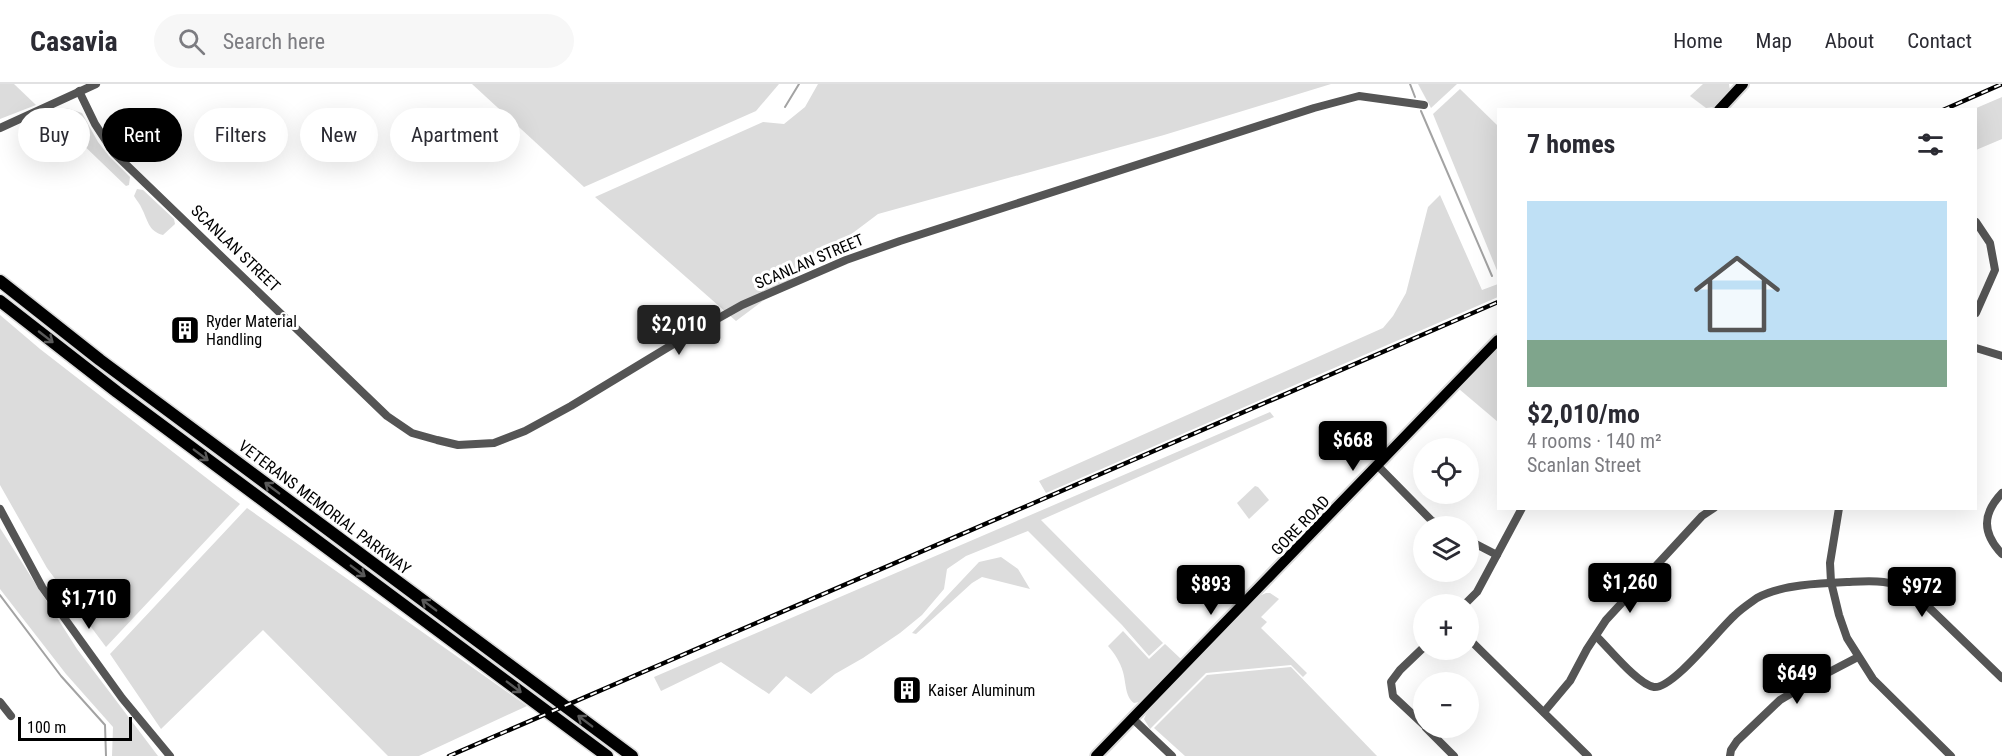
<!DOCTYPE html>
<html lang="en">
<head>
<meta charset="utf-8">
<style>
	:root { --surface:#fff; --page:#f7f7f7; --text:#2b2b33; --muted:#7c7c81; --line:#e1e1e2; --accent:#000 }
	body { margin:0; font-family:"Roboto Condensed",sans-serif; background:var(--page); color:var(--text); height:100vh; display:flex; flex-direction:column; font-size:22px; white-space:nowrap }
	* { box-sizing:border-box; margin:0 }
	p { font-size:20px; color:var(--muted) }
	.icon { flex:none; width:33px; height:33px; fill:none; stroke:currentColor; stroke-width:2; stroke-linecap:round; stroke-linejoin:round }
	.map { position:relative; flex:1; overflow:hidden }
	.side { position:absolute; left:1497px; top:24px; width:480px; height:402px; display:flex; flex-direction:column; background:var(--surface); border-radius:0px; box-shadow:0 6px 24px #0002 }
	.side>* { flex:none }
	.banner { position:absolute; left:18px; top:24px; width:570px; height:54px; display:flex; gap:12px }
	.fabs { position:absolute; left:1413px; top:354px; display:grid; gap:12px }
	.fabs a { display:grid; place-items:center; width:66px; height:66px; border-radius:50%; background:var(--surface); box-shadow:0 6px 24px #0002; font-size:30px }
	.scale { position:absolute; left:18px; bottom:15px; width:114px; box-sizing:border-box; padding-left:6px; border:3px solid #000; border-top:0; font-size:16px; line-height:21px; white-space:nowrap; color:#000; -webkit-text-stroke:4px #fff; paint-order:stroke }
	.price { position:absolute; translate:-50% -51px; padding:0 14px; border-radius:6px; background:var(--accent); color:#fff; font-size:20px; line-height:39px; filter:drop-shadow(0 2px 3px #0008) }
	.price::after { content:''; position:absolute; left:50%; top:36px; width:18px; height:14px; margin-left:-9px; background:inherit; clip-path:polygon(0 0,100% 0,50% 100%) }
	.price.active { background:#222; color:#fff }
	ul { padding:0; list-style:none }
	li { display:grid; align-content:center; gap:12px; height:318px; padding:0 30px }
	li span { display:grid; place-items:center; height:186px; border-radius:0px; color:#555 }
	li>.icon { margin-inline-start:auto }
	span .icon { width:108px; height:108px; fill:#fffc; stroke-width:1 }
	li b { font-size:26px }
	h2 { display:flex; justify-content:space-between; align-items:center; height:72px; padding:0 30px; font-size:26px }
	.pill { padding:0 21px; border-radius:27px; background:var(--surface); box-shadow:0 6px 24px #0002; font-size:21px; line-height:54px }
	.pill.active { background:var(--accent); color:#fff }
	header { display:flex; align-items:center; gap:36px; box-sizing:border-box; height:84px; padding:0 30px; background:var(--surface); border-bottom:2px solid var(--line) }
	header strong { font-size:28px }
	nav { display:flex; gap:33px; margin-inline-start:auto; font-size:21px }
	.search { width:420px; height:54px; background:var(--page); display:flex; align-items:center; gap:15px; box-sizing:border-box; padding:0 21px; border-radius:33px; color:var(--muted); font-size:22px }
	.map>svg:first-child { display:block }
	.green { fill:#dcdcdc }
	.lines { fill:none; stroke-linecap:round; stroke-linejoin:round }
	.stream { stroke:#a3a3a3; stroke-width:2 }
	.major-casing { stroke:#dbdbdb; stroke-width:14 }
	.highway-casing { stroke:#dbdbdb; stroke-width:15 }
	.minor { stroke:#555; stroke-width:8 }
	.major { stroke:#000; stroke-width:10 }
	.highway { stroke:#000; stroke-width:12 }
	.rail-casing { stroke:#000; stroke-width:4.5 }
	.rail { stroke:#fff; stroke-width:2; stroke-dasharray:7; stroke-linecap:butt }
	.oneway { stroke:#595959 }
	.labels { text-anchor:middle; stroke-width:6; stroke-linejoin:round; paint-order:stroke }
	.street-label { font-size:16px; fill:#000; stroke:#fff }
	.poi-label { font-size:16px; fill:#000; stroke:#fff; text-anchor:start }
</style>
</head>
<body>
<header>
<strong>Casavia</strong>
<div class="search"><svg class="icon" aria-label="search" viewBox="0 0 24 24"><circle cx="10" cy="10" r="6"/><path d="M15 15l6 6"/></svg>Search here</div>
<nav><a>Home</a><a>Map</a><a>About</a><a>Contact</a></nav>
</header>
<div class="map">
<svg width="2002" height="672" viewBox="0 0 2002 672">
	<rect width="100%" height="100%" fill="#fff"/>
	<g class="green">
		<path d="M0,0H14L36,21L0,35Z"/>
		<path d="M472,0H779L756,27L584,103Z"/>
		<path d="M818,0H1331L1164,51L878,130L736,237L595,113L763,38L784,40L805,23Z"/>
		<path d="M1418,0H1457L1431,24Z"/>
		<path d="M1703,0H1729L1730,7L1715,23L1706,24L1690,12Z"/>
		<path d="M1460,5L1498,42V189L1433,30Z"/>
		<path d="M2002,13V55L1976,66V26L1974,25Z"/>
		<path d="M67,24L82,29L98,58L109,72L130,93L129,101L126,102L73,51C61,46 53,51 42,56L33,53L30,47L33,35L58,26Z"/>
		<path d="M137,105L143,106L174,135L175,140L163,151C148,147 148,136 142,125C140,120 137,117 134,112Z"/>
		<path d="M1440,111L1482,206L1498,200V213L1046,409L1039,397L1383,244L1393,232L1406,209L1428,123Z"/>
		<path d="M0,231L40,265L240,420L106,563L47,484L0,401Z"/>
		<path d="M1498,263V338L1459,305Z"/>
		<path d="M1270,328L1274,333L1041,436L1163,559L1149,572L1122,541L1028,447L966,472L947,485L944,505L922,531L900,549L863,574L835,590L811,610L786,592L769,610L721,578L661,607L654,593Z"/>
		<path d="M1255,402L1258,403L1269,416L1249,435L1237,419Z"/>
		<path d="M247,424L527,622L419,672H388L263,546L161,645L110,570Z"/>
		<path d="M0,444L77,565L158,672H112L113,643L66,590L0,505Z"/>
		<path d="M1001,473L1018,485L1030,505L982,493L972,499L916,550L912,549L979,478Z"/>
		<path d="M1266,509H1270L1279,515L1261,533L1267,538L1261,544L1307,589L1303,593L1291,581L1206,589L1150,645L1144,635L1147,628L1259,512Z"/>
		<path d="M1123,547L1149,575L1165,560L1181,575L1139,618L1134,619C1125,613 1126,598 1123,588C1120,578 1115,570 1108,562Z"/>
		<path d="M1291,583L1377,672H1185L1154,644L1207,591Z"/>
	</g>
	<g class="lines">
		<g class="stream">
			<path d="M1410,0L1415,13"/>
			<path d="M785,23L799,0"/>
			<path d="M1421,27L1492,192"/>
			<path d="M0,511L61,592L105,641L106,672"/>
		</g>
		<g class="major-casing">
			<g id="major">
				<path d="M1719,26L1743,0"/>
				<path d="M1096,672L1498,256"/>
			</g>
		</g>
		<g class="highway-casing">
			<g id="highway">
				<path d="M0,197L100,276L632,672"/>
				<path d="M0,217L117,308L607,672"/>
			</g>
		</g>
		<g class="minor">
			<path d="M79,7L95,40L114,69L387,332L412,349L437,356L458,361L494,359L525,347L571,322L685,253L742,221L846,176L900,157L1314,24L1359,12L1424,21"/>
			<path d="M0,44L96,0"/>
			<path d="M1976,138L1990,159L1995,186L1976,229"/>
			<path d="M1976,264L2002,272"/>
			<path d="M1378,382L1432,437L1443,442"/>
			<path d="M2002,409C1982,430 1982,449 2002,470"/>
			<path d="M1839,424L1830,479L1831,498L1839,531L1847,554L1873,595L1951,672"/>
			<path d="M0,425L42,503L122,614L170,672"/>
			<path d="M1468,456L1497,471"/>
			<path d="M1465,520L1477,508L1522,424"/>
			<path d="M1596,552C1608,563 1638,601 1654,603C1673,605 1719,545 1735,531C1741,525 1750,519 1757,514C1779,501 1821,499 1847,498C1872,497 1891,495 1913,508L2002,594"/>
			<path d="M1468,554L1588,672"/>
			<path d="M1424,563L1400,586L1391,598L1393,612L1424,641"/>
			<path d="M0,618L11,632"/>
			<path d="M1544,628L1570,597L1587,565L1606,536L1702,432L1714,424"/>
			<path d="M1132,634L1172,672"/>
			<path d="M1426,644L1454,672"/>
			<path d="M1730,672L1731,666L1737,657L1780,616L1812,597L1858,573"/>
		</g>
		<use href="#major" class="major"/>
		<use href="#highway" class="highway"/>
		<g class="rail-casing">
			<g id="rail">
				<path d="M1943,26L2002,0"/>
				<path d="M449,672L1498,218"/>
			</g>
		</g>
		<use href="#rail" class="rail"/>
	</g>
	<defs><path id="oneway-shaft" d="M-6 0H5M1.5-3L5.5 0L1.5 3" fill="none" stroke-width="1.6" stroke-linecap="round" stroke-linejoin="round" transform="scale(1.5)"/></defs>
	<g class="oneway">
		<use href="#oneway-shaft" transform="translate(46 253) rotate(38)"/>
		<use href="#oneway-shaft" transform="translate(201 371) rotate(37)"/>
		<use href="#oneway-shaft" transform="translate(272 404) rotate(-143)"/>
		<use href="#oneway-shaft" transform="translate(358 487) rotate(37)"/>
		<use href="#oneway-shaft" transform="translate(429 521) rotate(-143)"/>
		<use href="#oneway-shaft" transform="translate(514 603) rotate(37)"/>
		<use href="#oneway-shaft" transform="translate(585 637) rotate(-143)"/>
	</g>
	<defs>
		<g id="building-square" transform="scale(1.5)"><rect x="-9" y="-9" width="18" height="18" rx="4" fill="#000" stroke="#fff"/><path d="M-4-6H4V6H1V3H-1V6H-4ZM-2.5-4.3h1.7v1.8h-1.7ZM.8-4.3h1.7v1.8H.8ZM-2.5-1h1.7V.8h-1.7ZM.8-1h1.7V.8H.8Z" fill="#fff"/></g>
	</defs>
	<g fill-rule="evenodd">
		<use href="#building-square" x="185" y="246"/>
		<use href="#building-square" x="907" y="606"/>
	</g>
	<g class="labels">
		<g class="street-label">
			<text transform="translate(236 164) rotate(44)" y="6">SCANLAN STREET</text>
			<text transform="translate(809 177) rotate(-23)" y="6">SCANLAN STREET</text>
			<text transform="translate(325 423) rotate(37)" y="6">VETERANS MEMORIAL PARKWAY</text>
			<text transform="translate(1300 441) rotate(-46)" y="6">GORE ROAD</text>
		</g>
		<g class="poi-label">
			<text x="206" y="243">Ryder Material<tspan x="206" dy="18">Handling</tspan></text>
			<text x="928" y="612">Kaiser Aluminum</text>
		</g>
	</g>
</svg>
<div class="fabs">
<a><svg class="icon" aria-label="locate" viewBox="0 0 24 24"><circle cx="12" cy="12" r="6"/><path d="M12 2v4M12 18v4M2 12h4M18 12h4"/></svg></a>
<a><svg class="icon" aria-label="layers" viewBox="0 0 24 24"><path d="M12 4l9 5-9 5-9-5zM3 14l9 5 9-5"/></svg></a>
<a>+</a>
<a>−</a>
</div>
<div class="scale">100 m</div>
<b class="price active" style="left:679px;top:272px">$2,010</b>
<b class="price" style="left:1353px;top:388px">$668</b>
<b class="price" style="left:1630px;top:530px">$1,260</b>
<b class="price" style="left:1211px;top:532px">$893</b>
<b class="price" style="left:1922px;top:534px">$972</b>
<b class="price" style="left:89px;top:546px">$1,710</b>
<b class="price" style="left:1797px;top:621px">$649</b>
<div class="banner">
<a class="pill">Buy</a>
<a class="pill active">Rent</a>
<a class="pill">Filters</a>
<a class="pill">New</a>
<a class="pill">Apartment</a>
</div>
<section class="side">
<h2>7 homes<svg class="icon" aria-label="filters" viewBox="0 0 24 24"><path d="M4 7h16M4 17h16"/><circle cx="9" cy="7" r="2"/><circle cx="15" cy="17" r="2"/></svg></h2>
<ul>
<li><span style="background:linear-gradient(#bfe0f5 75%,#7fa58c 0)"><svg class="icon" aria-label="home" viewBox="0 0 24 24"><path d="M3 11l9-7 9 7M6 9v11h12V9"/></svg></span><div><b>$2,010/mo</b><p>4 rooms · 140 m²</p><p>Scanlan Street</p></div></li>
</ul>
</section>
</div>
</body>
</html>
